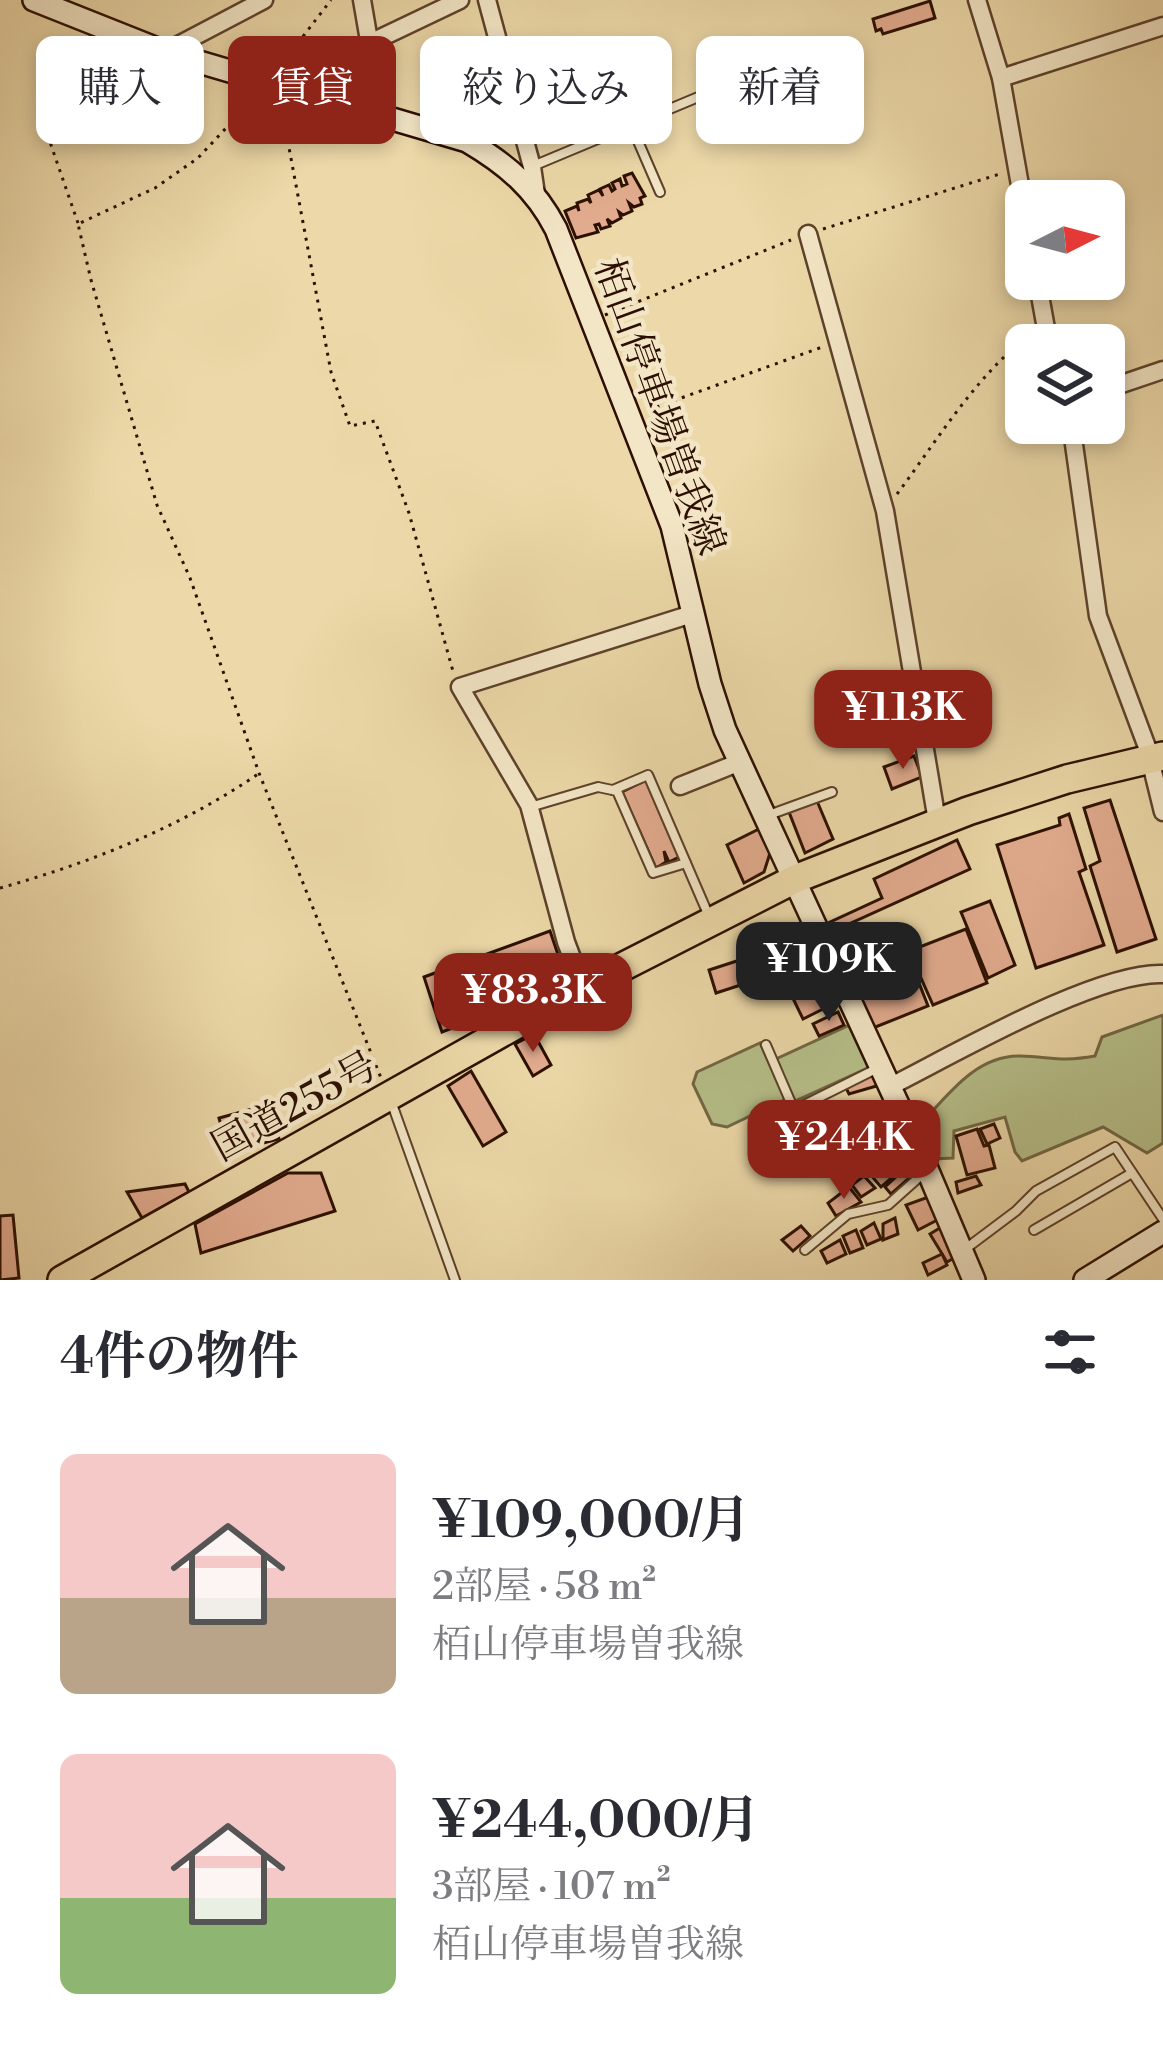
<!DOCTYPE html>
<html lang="ja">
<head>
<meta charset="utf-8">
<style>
	:root { --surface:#fff; --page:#f2f2f3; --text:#2b2b33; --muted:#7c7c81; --accent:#8f2418 }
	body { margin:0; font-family:"Libre Bodoni","Noto Serif JP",serif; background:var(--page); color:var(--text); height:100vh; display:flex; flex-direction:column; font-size:45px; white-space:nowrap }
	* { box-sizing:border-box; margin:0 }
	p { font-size:39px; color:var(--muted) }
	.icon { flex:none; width:66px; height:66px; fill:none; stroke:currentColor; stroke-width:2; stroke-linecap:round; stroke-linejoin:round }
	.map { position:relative; height:1280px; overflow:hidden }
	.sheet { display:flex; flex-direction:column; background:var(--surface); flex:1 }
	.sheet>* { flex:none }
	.top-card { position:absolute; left:36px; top:36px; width:1092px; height:108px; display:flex; gap:24px }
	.needle { width:78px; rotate:84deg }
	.buttons { position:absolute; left:1005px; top:180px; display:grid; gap:24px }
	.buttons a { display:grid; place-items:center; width:120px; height:120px; border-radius:18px; background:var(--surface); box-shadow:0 6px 18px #0003; font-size:60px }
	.price { position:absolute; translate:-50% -102px; padding:0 27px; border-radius:24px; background:var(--accent); color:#fff; font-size:39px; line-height:78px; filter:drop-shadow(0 3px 6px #0008) }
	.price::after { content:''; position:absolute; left:50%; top:72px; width:36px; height:27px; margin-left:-18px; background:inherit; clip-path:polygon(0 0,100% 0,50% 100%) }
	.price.on { background:#222; color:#fff }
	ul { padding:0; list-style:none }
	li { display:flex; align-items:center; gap:36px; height:300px; padding:0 60px }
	li span { display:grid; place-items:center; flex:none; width:336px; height:240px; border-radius:18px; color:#555 }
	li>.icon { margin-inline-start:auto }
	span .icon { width:144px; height:144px; fill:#fffc; stroke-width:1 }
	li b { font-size:51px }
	h2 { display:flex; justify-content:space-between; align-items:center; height:144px; padding:0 60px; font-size:51px }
	.pill { padding:0 42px; border-radius:18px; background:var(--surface); box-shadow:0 6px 18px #0003; font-size:42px; line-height:108px }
	.pill.on { background:var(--accent); color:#fff }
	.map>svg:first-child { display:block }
	.green { fill:#b6bf89; stroke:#716744; stroke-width:3 }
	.building { fill:#e3ac90; stroke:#2c0f00; stroke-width:3 }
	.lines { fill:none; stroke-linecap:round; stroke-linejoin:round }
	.service-casing { stroke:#5c412a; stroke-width:12 }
	.minor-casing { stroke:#5c412a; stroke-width:21 }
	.secondary-casing { stroke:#2c0f00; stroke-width:26 }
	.trunk-casing { stroke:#2c0f00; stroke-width:32 }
	.path { stroke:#2c0f00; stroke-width:3; stroke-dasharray:3 6; stroke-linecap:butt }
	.service { stroke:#f3e6c6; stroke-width:8 }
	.minor { stroke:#f3e6c6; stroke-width:16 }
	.secondary { stroke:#f3e6c6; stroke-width:21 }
	.trunk { stroke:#ecd8a8; stroke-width:27 }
	.labels { text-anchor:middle; stroke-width:9; stroke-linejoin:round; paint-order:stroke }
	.street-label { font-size:39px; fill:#2c0f00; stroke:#f3e6c6 }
</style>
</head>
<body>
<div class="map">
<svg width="1163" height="1280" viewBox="0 0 1163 1280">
	<rect width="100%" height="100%" fill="#ecd8a8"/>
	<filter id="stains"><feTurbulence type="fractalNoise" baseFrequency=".00167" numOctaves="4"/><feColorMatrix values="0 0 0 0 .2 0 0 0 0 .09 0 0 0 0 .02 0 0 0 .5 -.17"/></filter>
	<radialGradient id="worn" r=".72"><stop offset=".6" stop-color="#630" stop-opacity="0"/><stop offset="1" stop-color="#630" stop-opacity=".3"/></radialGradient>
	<g class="green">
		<path d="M1163,1015V1143L1147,1153L1103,1127L1022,1161L1015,1152L1005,1117L954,1131L953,1158L931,1159L916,1129C945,1099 974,1055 1020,1056C1052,1057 1061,1062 1095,1056L1102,1037Z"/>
		<path d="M852,1024L872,1066L795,1101L776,1059Z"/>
		<path d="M760,1043L786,1099L727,1127L712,1124L693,1084L697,1072Z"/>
	</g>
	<g class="building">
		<path d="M930,1L935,18L883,34L881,29L876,31L873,19Z"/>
		<path d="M632,173L645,196L640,198L642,204L634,207L629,203L632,211L623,215L619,212L621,218L612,223L607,219L610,226L601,229L599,224L595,225L598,232L576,238L565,211L577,206L579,211L577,203L588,199L591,203L588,195L599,190L603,196L600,189L609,185L612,191L615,189L612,183L620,179L622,186L627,184L624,176Z"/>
		<path d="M914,756L922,777L892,789L884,767Z"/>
		<path d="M646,780L679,857L669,862L664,851L666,862L656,868L622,792Z"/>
		<path d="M1110,800L1156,939L1117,952L1090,866L1100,861L1084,808Z"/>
		<path d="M817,801L833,839L805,853L789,812Z"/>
		<path d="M1069,814L1086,869L1079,872L1104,945L1036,968L997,845L1060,825L1059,818Z"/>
		<path d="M759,829L770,853L764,872L744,883L727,845Z"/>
		<path d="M957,840L970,869L831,932L826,924L882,898L874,879Z"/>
		<path d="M990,901L1015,965L988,978L961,912Z"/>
		<path d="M966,929L987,983L933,1005L909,951Z"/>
		<path d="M550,931L568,984L442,1032L424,977Z"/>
		<path d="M906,950L928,1006L873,1028L851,973Z"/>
		<path d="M743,959L750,982L716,993L709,970Z"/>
		<path d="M812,965L829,1006L803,1019L787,986L796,972Z"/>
		<path d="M838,1012L844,1025L819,1036L813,1024Z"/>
		<path d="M534,1034L551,1065L533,1076L515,1044Z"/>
		<path d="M471,1071L506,1132L483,1146L448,1086Z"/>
		<path d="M875,1074L880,1085L849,1094L846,1088Z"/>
		<path d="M270,1104L279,1139L228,1152L219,1118Z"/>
		<path d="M994,1124L1000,1138L987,1144L980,1129Z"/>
		<path d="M977,1129L984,1146L989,1145L995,1168L967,1175L956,1136Z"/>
		<path d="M897,1149L909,1163L881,1187L869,1173Z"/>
		<path d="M908,1166L915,1173L891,1194L885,1187Z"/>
		<path d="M288,1173H321L335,1211L201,1253L195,1224Z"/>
		<path d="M864,1176L875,1188L861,1197L852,1185Z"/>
		<path d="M976,1176L981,1185L958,1193L956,1182Z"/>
		<path d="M185,1184L189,1192L142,1218L127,1192Z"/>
		<path d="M849,1187L861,1202L836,1216L828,1203Z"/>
		<path d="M934,1195L943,1217L918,1230L906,1205Z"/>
		<path d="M13,1215L19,1278L0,1280V1216Z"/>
		<path d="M895,1218L898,1234L883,1240V1224Z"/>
		<path d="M874,1223L881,1239L867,1245L861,1231Z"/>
		<path d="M948,1223L961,1254L947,1262L930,1234Z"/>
		<path d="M801,1226L810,1236L793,1251L782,1240Z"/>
		<path d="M856,1230L863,1248L850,1253L843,1236Z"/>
		<path d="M840,1240L846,1254L827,1263L821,1251Z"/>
		<path d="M942,1254L947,1265L928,1275L923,1263Z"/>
	</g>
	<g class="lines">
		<g class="service-casing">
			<g id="service">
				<path d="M631,125L660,192"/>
				<path d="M533,166L751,75"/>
				<path d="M613,790L648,775L708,914"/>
				<path d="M530,807L598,787L617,791L653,873L686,863"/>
				<path d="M766,816L832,792"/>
				<path d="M766,1045L794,1110L878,1068"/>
				<path d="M392,1104L455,1280"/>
				<path d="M1034,1230L1132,1173"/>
				<path d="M805,1250L848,1214L888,1205L926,1171"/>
				<path d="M964,1250L1016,1211L1036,1191L1115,1147L1163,1219"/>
			</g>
		</g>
		<g class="minor-casing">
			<g id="minor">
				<path d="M362,0L382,116"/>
				<path d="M487,0L532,167L536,194"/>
				<path d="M977,0L1001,78L1026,219"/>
				<path d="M372,42L460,0"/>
				<path d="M165,52L264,0"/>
				<path d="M1001,78L1163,26"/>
				<path d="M808,234L885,511L937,821"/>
				<path d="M1037,279L1049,345"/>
				<path d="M1104,390L1163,370"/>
				<path d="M1071,423L1098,616L1147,747L1163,812"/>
				<path d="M680,786L740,762"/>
				<path d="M583,987L566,942L529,805L460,687L695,613"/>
				<path d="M889,1087C953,1055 1097,971 1163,974"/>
			</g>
		</g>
		<g class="secondary-casing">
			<g id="secondary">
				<path d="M34,0L165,52L467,141C506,164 535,188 556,229L672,526L710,684L725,730L919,1150L974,1280"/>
				<path d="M1085,1280L1163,1232"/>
			</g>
		</g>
		<g class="trunk-casing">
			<path id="trunk" d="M62,1280L583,987L795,879L968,811L1067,779L1163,756"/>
		</g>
		<g class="path">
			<path d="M281,65L331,0"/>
			<path d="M256,96L198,158L155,188L78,224L91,280L157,505L190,578L259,773L381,1078"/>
			<path d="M281,105L331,372L350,426L375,421L409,513L454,675"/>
			<path d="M78,223L51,145L48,133L52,126L108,93L166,70"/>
			<path d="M823,229L1003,173"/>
			<path d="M605,315L791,240"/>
			<path d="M648,410L825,346"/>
			<path d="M897,494C939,438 976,375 1033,332"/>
			<path d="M0,888C90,863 181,827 258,774"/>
		</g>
		<use href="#service" class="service"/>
		<use href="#minor" class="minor"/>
		<use href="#secondary" class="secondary"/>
		<use href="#trunk" class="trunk"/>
	</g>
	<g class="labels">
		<g class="street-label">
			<text transform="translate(661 406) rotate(70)" y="14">栢山停車場曽我線</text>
			<text transform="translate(294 1105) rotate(-29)" y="14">国道255号</text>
		</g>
	</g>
	<rect width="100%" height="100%" filter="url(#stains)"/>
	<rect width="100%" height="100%" fill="url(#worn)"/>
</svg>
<div class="buttons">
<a><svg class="needle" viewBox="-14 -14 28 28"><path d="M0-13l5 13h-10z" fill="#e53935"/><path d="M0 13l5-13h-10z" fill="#7c7c81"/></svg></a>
<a><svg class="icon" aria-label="layers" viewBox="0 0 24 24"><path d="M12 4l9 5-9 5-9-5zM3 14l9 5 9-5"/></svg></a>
</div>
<b class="price" style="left:903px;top:772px">¥113K</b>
<b class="price on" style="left:829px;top:1024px">¥109K</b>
<b class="price" style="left:533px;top:1055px">¥83.3K</b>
<b class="price" style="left:844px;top:1202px">¥244K</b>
<div class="top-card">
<a class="pill">購入</a>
<a class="pill on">賃貸</a>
<a class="pill">絞り込み</a>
<a class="pill">新着</a>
</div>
</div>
<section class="sheet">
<h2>4件の物件<svg class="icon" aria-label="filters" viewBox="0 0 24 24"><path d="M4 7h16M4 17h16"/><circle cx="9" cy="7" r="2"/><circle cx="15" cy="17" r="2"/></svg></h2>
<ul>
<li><span style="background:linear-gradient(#f6c9c9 60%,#b9a48a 0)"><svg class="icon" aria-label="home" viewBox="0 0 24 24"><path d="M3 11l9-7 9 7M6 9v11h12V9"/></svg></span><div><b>¥109,000/月</b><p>2部屋 · 58 m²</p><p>栢山停車場曽我線</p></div></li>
<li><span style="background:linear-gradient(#f6c9c9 60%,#8fb573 0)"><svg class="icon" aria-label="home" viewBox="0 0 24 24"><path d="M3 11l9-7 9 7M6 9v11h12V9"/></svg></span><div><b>¥244,000/月</b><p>3部屋 · 107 m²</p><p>栢山停車場曽我線</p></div></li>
</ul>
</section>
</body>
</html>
